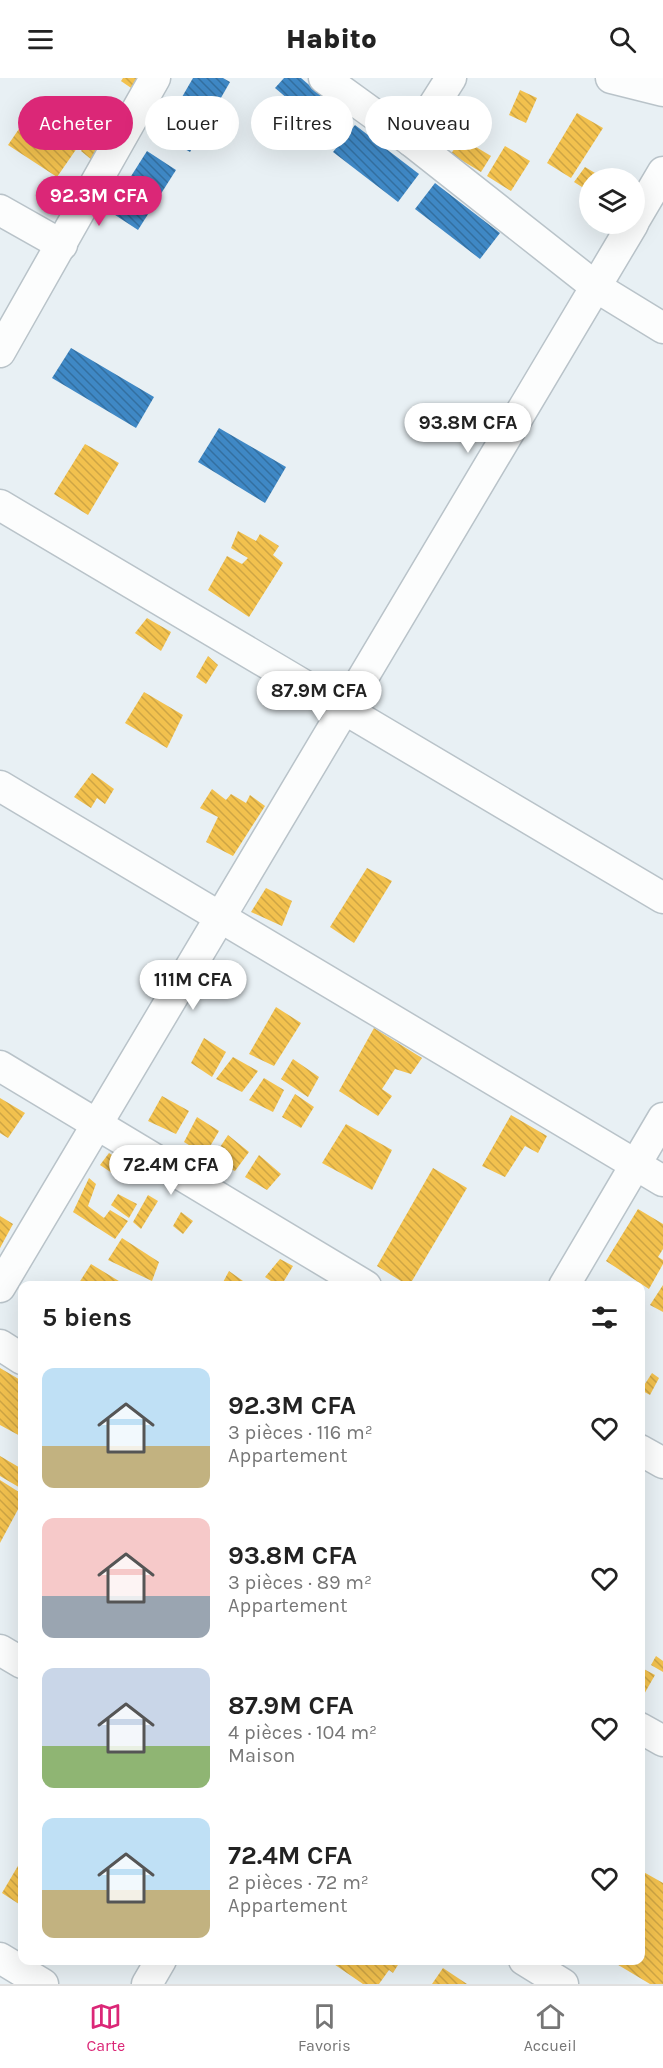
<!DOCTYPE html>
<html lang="fr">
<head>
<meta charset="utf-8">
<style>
	:root { --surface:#fff; --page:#f2f2f2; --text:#222; --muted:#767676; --line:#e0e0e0; --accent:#db2777 }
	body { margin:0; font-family:Karla,sans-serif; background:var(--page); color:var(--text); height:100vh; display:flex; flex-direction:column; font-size:22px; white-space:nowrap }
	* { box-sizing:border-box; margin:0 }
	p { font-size:20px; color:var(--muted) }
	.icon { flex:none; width:33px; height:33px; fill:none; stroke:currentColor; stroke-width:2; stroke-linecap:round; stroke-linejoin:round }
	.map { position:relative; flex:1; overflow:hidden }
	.panel { position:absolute; left:18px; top:1203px; width:627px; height:684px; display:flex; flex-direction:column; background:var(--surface); border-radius:12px; box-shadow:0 6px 24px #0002 }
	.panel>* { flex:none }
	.guide { position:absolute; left:18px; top:18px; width:627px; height:54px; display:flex; gap:12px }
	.tools { position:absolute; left:579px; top:90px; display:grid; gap:12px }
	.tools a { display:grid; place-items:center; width:66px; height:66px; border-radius:50%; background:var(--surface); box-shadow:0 6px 24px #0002; font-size:30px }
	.price { position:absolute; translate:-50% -51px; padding:0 14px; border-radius:21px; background:#fff; color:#222; font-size:20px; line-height:39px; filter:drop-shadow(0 2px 3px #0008) }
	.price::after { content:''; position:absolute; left:50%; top:36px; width:18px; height:14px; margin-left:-9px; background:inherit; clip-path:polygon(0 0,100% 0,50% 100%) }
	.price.on { background:var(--accent); color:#fff }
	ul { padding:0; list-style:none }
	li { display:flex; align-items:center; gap:18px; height:150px; padding:0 24px }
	li span { display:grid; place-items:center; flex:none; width:168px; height:120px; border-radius:12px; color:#555 }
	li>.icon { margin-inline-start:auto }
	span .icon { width:72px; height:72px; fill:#fffc; stroke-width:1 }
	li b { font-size:26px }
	h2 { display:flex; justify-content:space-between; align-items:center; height:72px; padding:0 24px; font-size:26px }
	.pill { padding:0 21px; border-radius:27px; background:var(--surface); box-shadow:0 6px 24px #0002; font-size:21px; line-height:54px }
	.pill.on { background:var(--accent); color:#fff }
	header { display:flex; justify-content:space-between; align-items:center; height:78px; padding:0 24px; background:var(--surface); font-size:27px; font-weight:800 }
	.dock { display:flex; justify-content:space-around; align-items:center; height:84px; border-top:2px solid var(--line); background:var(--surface); font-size:16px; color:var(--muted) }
	.dock a { display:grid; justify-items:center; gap:3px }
	.dock .on { color:var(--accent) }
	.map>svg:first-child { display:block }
	.homes { fill:url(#homes-back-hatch) }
	.schools { fill:url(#schools-back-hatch) }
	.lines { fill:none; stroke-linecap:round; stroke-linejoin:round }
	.street-casing { stroke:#b9c3c9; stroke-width:33 }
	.street { stroke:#fcfdfd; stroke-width:30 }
</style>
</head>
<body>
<header><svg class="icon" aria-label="menu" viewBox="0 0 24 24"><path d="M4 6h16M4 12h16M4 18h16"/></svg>Habito<svg class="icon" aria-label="search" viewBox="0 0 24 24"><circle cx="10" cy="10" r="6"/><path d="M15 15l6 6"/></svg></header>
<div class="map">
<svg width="663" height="1906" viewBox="0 0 663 1906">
	<defs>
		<pattern id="homes-back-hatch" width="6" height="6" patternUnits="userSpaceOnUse" patternTransform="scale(1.5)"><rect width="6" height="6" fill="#f2c14e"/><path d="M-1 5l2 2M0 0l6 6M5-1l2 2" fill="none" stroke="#cea544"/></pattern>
		<pattern id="schools-back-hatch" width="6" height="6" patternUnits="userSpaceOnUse" patternTransform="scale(1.5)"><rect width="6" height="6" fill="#3f88c5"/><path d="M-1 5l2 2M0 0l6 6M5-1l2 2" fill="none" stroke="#336fa0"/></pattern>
	</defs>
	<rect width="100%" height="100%" fill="#e8f0f4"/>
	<g class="homes">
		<path d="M123,0H141L134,12L121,3Z"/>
		<path d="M520,12L537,20L526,45L509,37Z"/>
		<path d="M577,35L603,50L571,100L547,85Z"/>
		<path d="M27,39L44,51L52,39L84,60L57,99L8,67Z"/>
		<path d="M461,60L491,78L481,94L451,76Z"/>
		<path d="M90,61L101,70L92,82L81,73Z"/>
		<path d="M505,68L530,83L511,113L487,98Z"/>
		<path d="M585,89L600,98L598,100H590V114L574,104Z"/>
		<path d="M85,366L119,385L88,437L54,416Z"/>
		<path d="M238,453L256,463L260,456L279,468L273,477L283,485L249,539L208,512L227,478L242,486L248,480L231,470Z"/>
		<path d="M147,540L171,554L161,573L135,555Z"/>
		<path d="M208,578L218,587L206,606L196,599Z"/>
		<path d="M144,614L183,637L167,670L125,645Z"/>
		<path d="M92,695L114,711L105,726L97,720L91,730L74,719Z"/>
		<path d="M212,711L226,722L231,716L246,725L250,717L265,728L233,778L206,764L218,739L200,730Z"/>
		<path d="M367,790L392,803L354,865L330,849Z"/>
		<path d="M266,810L292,823L282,848L251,834Z"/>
		<path d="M276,929L301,945L274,988L249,976Z"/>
		<path d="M374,950L422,980L411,996L395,991L382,1011L392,1018L378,1038L339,1013Z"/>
		<path d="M204,960L226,974L212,999L191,985Z"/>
		<path d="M233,979L258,993L242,1014L216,1001Z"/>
		<path d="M293,981L319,999L308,1019L281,1001Z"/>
		<path d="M264,1000L284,1012L273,1034L249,1022Z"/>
		<path d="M295,1016L314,1029L301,1050L282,1039Z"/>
		<path d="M162,1018L189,1033L176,1056L148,1043Z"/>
		<path d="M0,1020L25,1035L8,1060L0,1055Z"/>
		<path d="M511,1037L547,1058L538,1075L525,1068L505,1099L482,1088Z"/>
		<path d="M197,1039L219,1053L205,1077L184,1064Z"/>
		<path d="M346,1046L392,1072L372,1112L322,1085Z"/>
		<path d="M228,1057L249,1074L235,1093L211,1083Z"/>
		<path d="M109,1075L128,1088L121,1101L100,1087Z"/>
		<path d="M259,1077L281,1096L267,1112L245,1099Z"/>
		<path d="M433,1090L467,1110L409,1208L377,1188Z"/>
		<path d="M89,1100L96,1106L88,1128L104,1140L110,1132L128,1143L115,1161L73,1134Z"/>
		<path d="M118,1116L137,1126L129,1140L111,1127Z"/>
		<path d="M148,1117L158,1123L141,1151L133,1144Z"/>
		<path d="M638,1131L663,1146V1171L658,1179L663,1182V1186L649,1211L606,1183Z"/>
		<path d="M181,1134L193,1143L183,1156L173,1148Z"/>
		<path d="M0,1138L13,1146L0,1170Z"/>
		<path d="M122,1160L159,1184L152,1203L108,1182Z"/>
		<path d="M280,1181L293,1188L281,1208H267L271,1203L265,1199Z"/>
		<path d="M91,1186L127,1208H77Z"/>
		<path d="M229,1193L250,1208H221Z"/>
		<path d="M663,1207V1234L650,1227Z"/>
		<path d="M0,1290L22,1303V1359L0,1347Z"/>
		<path d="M652,1295L659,1300L650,1317L641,1312Z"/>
		<path d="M0,1378L22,1391V1411L0,1398Z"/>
		<path d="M0,1402L22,1416V1424L0,1465Z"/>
		<path d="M656,1578L663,1583V1594L651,1587Z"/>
		<path d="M640,1589L655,1597L643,1618L640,1617Z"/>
		<path d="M22,1781V1828L2,1815Z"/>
		<path d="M640,1792L663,1805V1906H650L610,1882H640Z"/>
		<path d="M328,1882H401L393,1895L389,1892L379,1906H363Z"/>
		<path d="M443,1890L467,1906H432Z"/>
	</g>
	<g class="schools">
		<path d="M193,0H223L230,4L190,74L160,57Z"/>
		<path d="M284,0H301L344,37L328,55L275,10Z"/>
		<path d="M355,47L419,96L398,124L333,74Z"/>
		<path d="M147,73L176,92L138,152L109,133Z"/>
		<path d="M435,105L500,155L480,181L415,131Z"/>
		<path d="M71,270L154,319L136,350L52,300Z"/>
		<path d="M219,350L286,389L265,425L198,384Z"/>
	</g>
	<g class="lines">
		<g class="street-casing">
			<g id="street">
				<path d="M324,0L411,63L596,209L663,250"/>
				<path d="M611,0L663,13"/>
				<path d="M411,63L451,0"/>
				<path d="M0,132L62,167"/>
				<path d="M634,143L663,94"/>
				<path d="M0,274L155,0"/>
				<path d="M0,427L663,820"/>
				<path d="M0,708L663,1103"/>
				<path d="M0,988L366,1208"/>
				<path d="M564,1208L663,1040"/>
				<path d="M0,1209L633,146"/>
				<path d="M0,1267L22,1281"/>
				<path d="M640,1372L663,1385"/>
				<path d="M0,1572L22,1585"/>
				<path d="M640,1650L663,1663"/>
				<path d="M0,1880L43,1906"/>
				<path d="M524,1882L563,1906"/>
				<path d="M147,1906L161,1882"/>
			</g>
		</g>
		<use href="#street" class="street"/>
	</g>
</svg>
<div class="tools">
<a><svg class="icon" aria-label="layers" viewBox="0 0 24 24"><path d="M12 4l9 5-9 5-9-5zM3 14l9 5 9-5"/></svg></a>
</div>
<b class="price on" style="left:99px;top:149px">92.3M CFA</b>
<b class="price" style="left:468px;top:376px">93.8M CFA</b>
<b class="price" style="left:319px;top:644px">87.9M CFA</b>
<b class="price" style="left:193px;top:933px">111M CFA</b>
<b class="price" style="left:171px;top:1118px">72.4M CFA</b>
<div class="guide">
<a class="pill on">Acheter</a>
<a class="pill">Louer</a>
<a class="pill">Filtres</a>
<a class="pill">Nouveau</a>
</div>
<section class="panel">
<h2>5 biens<svg class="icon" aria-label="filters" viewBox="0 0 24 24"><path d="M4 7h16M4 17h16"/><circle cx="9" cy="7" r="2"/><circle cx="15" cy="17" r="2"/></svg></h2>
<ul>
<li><span style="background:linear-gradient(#bfe0f5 65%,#c2b280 0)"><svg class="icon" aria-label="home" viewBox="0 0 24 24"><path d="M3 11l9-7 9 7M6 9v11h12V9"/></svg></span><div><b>92.3M CFA</b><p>3 pièces · 116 m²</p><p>Appartement</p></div><svg class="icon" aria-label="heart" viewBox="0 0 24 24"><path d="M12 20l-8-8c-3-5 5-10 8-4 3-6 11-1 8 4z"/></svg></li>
<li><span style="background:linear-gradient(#f6c9c9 65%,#9aa5b1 0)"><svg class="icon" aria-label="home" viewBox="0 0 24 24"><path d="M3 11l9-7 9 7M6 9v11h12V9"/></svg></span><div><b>93.8M CFA</b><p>3 pièces · 89 m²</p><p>Appartement</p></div><svg class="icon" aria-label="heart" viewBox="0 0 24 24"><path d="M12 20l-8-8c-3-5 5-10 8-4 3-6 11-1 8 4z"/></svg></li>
<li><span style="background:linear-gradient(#c9d6e8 65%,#8fb573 0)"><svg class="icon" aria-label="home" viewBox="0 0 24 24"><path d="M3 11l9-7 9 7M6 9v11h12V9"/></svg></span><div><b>87.9M CFA</b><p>4 pièces · 104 m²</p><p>Maison</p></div><svg class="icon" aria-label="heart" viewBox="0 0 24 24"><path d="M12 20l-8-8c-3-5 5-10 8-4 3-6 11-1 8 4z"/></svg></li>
<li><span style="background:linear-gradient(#bfe0f5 60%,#c2b280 0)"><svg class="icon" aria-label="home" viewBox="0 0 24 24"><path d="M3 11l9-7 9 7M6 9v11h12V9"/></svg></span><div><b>72.4M CFA</b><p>2 pièces · 72 m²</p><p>Appartement</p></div><svg class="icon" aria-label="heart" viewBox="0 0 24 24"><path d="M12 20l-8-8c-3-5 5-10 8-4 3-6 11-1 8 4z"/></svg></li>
</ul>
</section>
</div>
<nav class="dock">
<a class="on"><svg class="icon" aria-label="map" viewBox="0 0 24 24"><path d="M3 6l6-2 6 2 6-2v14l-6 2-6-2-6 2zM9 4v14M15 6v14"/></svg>Carte</a>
<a><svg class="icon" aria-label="saved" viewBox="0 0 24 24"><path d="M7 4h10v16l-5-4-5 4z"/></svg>Favoris</a>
<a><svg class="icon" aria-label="home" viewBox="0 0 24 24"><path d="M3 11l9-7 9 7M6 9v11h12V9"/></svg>Accueil</a>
</nav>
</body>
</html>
